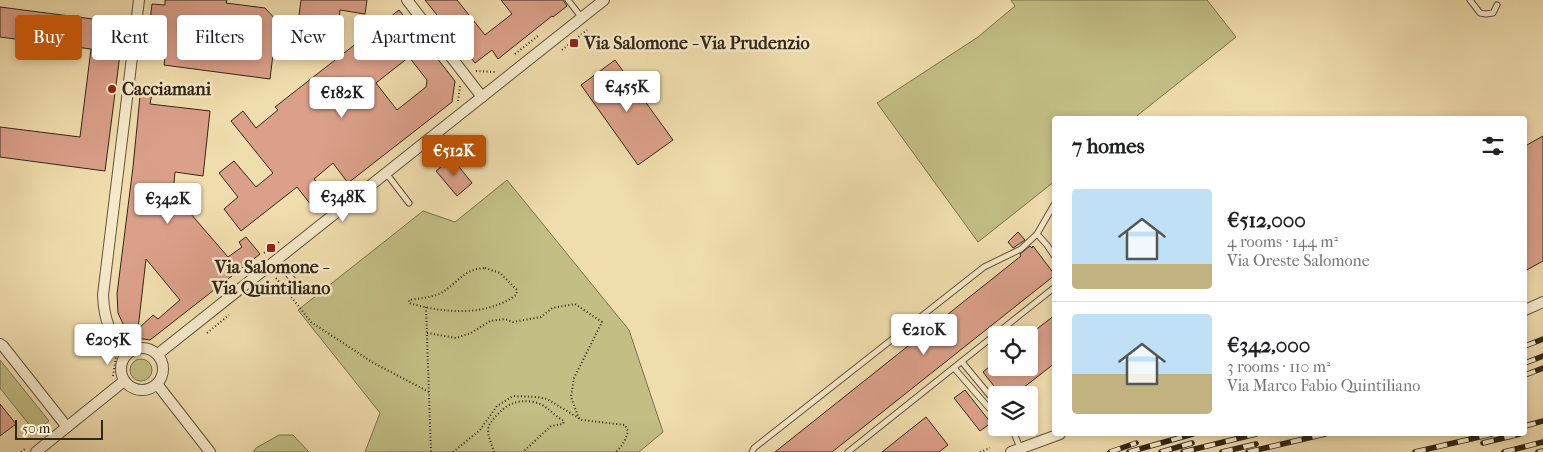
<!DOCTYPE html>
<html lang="en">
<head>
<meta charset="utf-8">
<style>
	:root { --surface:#fff; --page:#f6f6f6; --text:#202124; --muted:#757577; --line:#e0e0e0; --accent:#b45309 }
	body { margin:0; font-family:"IM FELL French Canon",serif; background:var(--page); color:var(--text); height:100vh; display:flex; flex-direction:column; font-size:19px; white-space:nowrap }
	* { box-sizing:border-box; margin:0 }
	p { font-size:16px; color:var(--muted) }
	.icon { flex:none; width:28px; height:28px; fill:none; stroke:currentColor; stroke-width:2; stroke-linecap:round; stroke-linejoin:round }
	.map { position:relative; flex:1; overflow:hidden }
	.panel { position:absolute; left:1052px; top:116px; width:475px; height:320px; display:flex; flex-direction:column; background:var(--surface); border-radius:5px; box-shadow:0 2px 8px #0003 }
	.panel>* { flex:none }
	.top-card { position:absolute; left:15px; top:15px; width:475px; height:45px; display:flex; gap:10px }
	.tools { position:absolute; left:988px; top:326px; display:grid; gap:10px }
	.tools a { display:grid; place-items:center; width:50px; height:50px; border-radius:5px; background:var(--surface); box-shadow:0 2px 8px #0003; font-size:25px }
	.scale { position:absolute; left:15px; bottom:12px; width:88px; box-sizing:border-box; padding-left:5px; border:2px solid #332717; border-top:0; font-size:14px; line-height:18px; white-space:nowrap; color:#332717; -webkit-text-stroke:4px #f5e9ca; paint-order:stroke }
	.price { position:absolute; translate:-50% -42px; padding:0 11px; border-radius:5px; background:#fff; color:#222; font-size:16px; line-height:32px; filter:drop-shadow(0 1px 2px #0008) }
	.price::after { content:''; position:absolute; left:50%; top:30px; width:15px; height:11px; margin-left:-8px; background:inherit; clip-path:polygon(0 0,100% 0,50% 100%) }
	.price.on { background:var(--accent); color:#fff }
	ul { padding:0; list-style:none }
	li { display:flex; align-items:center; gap:15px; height:125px; padding:0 20px }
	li+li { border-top:1px solid var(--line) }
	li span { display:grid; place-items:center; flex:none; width:140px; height:100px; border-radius:5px; color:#555 }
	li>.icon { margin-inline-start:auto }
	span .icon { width:60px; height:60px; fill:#fffc; stroke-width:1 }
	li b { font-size:21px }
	h2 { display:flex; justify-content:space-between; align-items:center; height:60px; padding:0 20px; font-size:21px }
	.chip { padding:0 18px; border-radius:5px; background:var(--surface); box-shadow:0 2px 8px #0003; font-size:18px; line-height:45px }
	.chip.on { background:var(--accent); color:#fff }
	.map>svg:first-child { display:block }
	.green { fill:#c2be84; stroke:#7a724e }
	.building { fill:#dba08a; stroke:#332717; fill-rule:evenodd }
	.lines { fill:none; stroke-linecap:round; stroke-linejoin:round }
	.service-casing { stroke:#62543c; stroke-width:7 }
	.minor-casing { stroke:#62543c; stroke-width:12 }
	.path { stroke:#332717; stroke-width:2; stroke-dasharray:1 2.5; stroke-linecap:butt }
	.service { stroke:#f5e9ca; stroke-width:5 }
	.minor { stroke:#f5e9ca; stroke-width:10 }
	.rail-casing { stroke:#332717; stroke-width:5.5 }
	.rail { stroke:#f5e9ca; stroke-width:4; stroke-dasharray:11; stroke-linecap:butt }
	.poi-dot { fill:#8f2418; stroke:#f5e9ca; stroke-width:2 }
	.labels { text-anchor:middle; stroke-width:5; stroke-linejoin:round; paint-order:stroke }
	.poi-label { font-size:18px; font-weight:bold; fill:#332717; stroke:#f5e9ca; text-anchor:start }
</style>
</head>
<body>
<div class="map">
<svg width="1543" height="452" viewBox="0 0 1543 452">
	<rect width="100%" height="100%" fill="#f0ddad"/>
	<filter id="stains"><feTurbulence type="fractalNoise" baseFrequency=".004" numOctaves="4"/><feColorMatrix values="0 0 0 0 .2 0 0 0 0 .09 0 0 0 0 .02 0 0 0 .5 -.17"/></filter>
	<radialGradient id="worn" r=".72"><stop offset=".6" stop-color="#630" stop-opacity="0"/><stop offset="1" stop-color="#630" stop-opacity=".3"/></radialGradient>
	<g class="green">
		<path d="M1011,0H1207L1236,37L1133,119H1055V181L978,242L877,103L978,37L1015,6Z"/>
		<path d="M507,180L629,330L663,432L639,452H365L380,413L298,310L423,211L455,222Z"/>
		<circle cx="141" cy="370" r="11"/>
		<path d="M0,360L49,421L35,432L0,388Z"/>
		<path d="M279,435H293L309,452H253L256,448Z"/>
	</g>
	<g class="building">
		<path d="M165,0H227L226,3L265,8L277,21L270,79L164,65L165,57L146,55L152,4L165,5Z"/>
		<path d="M301,0H367L365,14L340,10L337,37L297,31Z"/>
		<path d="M425,0H457L485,35L512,14L501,0H563L567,6L553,17L552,16L498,59L492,50L475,63Z"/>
		<path d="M0,7L124,23L105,171L0,157V127L80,137L91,49L0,37Z"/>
		<path d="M399,10L455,81L452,102L348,183L333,163L314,179L330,198L315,210L297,187L241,231L224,209L238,197L219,173L234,161L256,187L273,173L231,121L243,111L256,128L278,110L275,107ZM409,57L427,80L426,87L397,110L376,83Z"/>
		<path d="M615,60L673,140L638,165L581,85Z"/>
		<path d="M141,86L153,88L150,104L210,111L203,176L175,172L172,204L190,213L228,257L242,247L239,242L246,237L260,254L150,340L129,337L118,313L117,294L133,167ZM146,259L180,300L158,319L153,315L138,329Z"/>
		<path d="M1543,136V261L1525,271V146Z"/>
		<path d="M452,158L472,183L457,196L436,171Z"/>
		<path d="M1018,232L1025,240L1013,248L1008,242Z"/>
		<path d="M1030,246L1032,248L1033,246L1055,275L832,452H775L1021,256L1020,254Z"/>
		<path d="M1055,315V363L1014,395H1001L983,372L996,361V368H1029V335Z"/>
		<path d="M965,390L991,423L980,431L954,398Z"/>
		<path d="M0,404L16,424L0,436Z"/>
		<path d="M926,417L948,445L939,452H882Z"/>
	</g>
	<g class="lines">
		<g class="service-casing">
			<g id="service">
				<path d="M568,0L582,18"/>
				<path d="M1470,0L1480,13L1486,14L1493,13L1497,5"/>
				<path d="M386,173L409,203"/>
				<path d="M1037,234L1047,245L1055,257"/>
				<path d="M277,260L301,290"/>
				<path d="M962,362L996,403"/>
				<path d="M954,368L996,416"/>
				<path d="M1012,428L1020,448"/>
				<path d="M752,452L754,448L984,267L1021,249L1037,234L1055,203"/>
				<path d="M848,452L1055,287"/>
			</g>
		</g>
		<g class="minor-casing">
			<g id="minor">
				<path d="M407,0L482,97"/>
				<path d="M1525,310L1543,302"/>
				<path d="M0,344L3,346L67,427"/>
				<circle cx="142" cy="369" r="21"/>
				<path d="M127,353C110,334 104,321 103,295L139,0"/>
				<path d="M158,354L604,0"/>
				<path d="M157,384L210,452"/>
				<path d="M36,452L124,381"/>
				<path d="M1011,452L1060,434"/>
			</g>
		</g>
		<g class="path">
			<path d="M562,50L587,30"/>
			<path d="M515,54L539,35"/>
			<path d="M476,71L496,72"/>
			<path d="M458,101L460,86"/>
			<path d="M264,253L279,242"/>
			<path d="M485,268L500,273L517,290L516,295C486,317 443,313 409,303V300C420,298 431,298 441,293C458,283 463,269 485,268Z"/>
			<path d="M276,278L311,322L372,362L429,392"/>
			<path d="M426,307L431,452"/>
			<path d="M207,333L229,315"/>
			<path d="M427,333L456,338L471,333L490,321L505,319L513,322L541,317L552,308L575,304L602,322L574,378L571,397L579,419"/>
			<path d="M134,345L151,347"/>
			<path d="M113,376L116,356"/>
			<path d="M21,452L25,449"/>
			<path d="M453,452L480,430L497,406L513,396L537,397L547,399L582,420L625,425L628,431C626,440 622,446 616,452"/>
			<path d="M494,452C492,444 486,434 489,426C490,422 494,419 496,416C507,404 517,399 534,402C546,404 554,416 564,421L563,424L551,426L523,452"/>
			<path d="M980,452L990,448"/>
		</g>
		<use href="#service" class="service"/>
		<use href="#minor" class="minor"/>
		<g class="rail-casing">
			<g id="rail">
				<path d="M1525,346L1543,339"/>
				<path d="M1525,363L1543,356"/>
				<path d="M1525,375L1543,368"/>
				<path d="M1525,426L1543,421"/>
				<path d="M1483,443L1520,434"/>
				<path d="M1110,452L1136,443"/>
				<path d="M1129,452L1193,434"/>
				<path d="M1161,452L1192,443"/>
				<path d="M1183,452L1256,434"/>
				<path d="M1222,452L1256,444"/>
				<path d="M1248,452L1325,434"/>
				<path d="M1415,452L1492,434"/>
				<path d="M1504,452L1543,442"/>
				<path d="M1538,452L1543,451"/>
			</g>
		</g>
		<use href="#rail" class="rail"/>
	</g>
	<g class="poi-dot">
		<rect x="569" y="38" width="10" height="10" rx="2.5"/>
		<circle cx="112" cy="89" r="5"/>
		<rect x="266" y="243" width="10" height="10" rx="2.5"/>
	</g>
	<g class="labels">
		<g class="poi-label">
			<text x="584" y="49">Via Salomone - Via Prudenzio</text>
			<text x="122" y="95">Cacciamani</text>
			<text x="271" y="273" text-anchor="middle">Via Salomone -<tspan x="271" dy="21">Via Quintiliano</tspan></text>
		</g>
	</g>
	<rect width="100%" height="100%" filter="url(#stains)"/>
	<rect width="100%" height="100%" fill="url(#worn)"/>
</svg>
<div class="tools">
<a><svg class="icon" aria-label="locate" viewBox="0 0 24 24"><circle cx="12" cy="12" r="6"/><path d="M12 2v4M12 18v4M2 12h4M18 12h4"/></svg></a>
<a><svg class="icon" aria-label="layers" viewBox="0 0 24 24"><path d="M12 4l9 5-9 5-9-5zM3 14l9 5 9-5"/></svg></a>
</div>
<div class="scale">50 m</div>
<b class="price" style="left:627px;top:113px">€455K</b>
<b class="price" style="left:342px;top:119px">€182K</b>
<b class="price on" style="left:454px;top:177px">€512K</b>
<b class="price" style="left:343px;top:223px">€348K</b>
<b class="price" style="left:168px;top:225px">€342K</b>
<b class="price" style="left:924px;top:356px">€210K</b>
<b class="price" style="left:108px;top:366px">€205K</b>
<div class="top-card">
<a class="chip on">Buy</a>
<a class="chip">Rent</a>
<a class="chip">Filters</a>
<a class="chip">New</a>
<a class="chip">Apartment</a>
</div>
<section class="panel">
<h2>7 homes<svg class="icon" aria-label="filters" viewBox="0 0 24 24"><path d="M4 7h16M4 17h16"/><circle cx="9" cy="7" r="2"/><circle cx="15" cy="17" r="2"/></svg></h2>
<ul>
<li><span style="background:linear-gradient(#bfe0f5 75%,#c2b280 0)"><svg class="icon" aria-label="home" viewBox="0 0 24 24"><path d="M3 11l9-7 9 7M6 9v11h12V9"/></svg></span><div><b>€512,000</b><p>4 rooms · 144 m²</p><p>Via Oreste Salomone</p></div></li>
<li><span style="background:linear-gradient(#bfe0f5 60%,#c2b280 0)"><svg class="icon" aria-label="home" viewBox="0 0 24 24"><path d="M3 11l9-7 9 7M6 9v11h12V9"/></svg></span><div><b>€342,000</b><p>3 rooms · 110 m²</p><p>Via Marco Fabio Quintiliano</p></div></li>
</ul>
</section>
</div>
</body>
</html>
